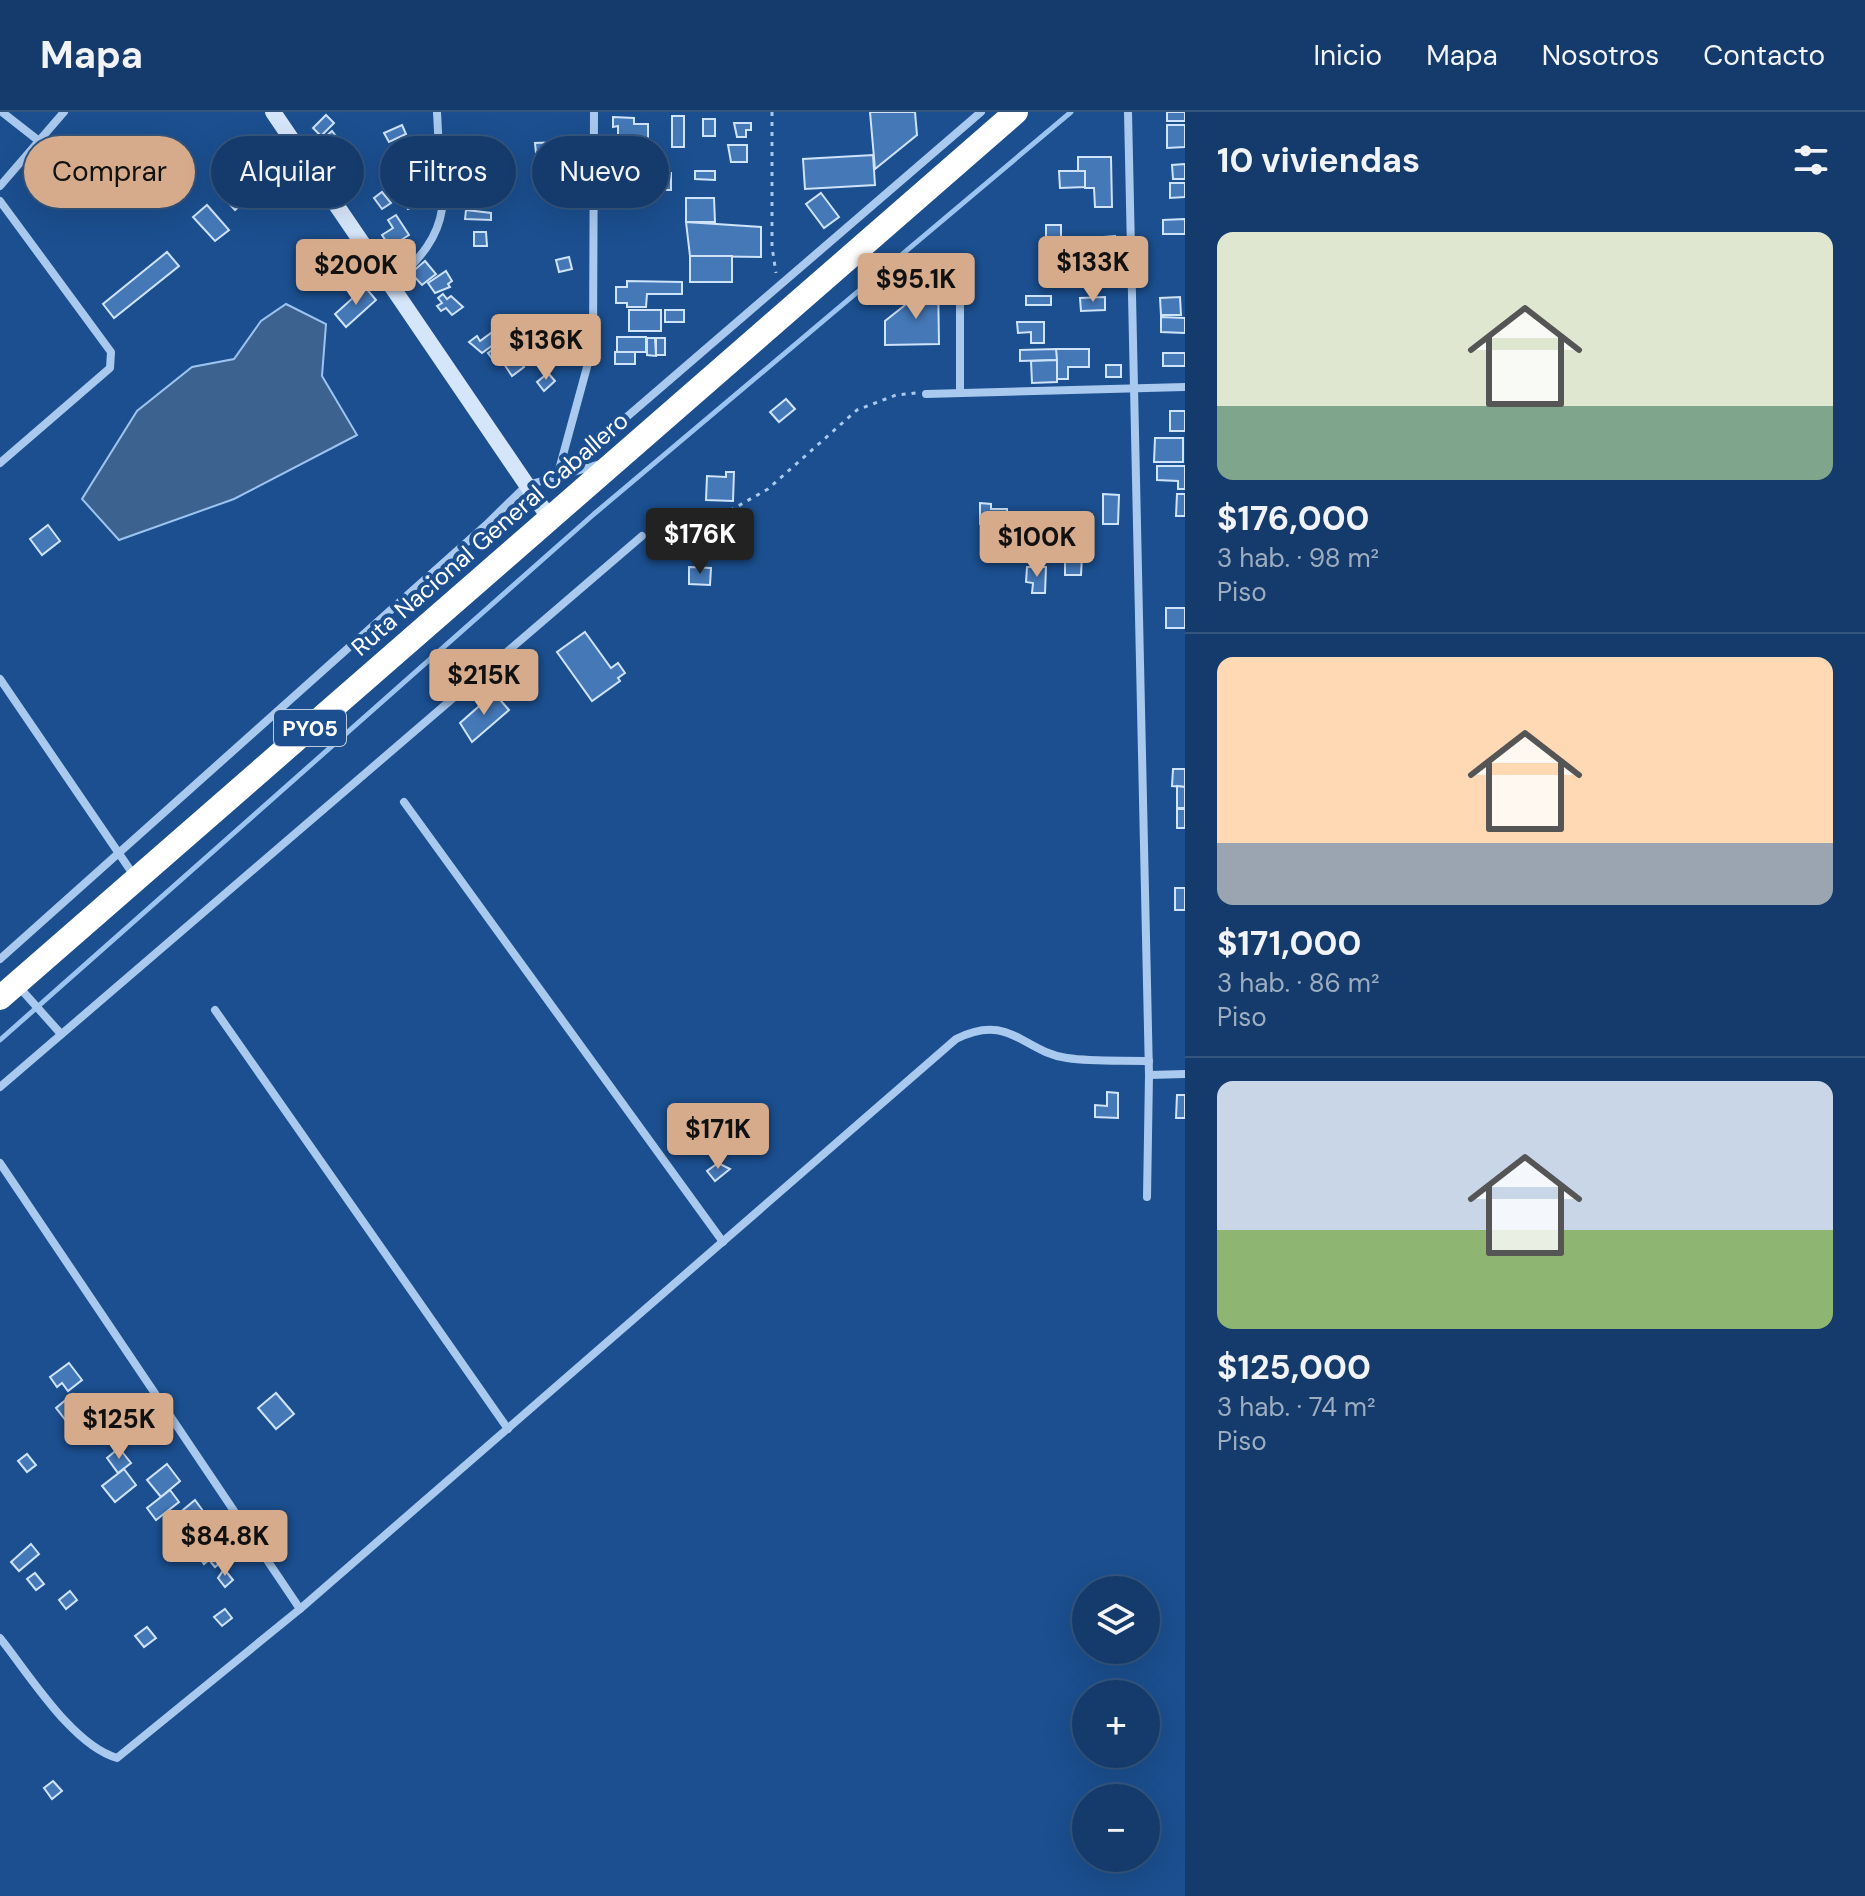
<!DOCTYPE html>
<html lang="es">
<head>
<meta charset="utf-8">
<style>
	:root { --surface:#143b6b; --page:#1d4271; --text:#f1f3f6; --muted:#9dadc1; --line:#33557e; --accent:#d6ab8b }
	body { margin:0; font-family:"DM Sans",sans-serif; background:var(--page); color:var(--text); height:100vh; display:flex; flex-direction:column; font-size:30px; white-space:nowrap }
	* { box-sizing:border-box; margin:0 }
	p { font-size:26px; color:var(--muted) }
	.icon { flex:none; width:44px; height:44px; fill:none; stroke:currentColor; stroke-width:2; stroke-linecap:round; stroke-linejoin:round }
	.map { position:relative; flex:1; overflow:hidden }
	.side { display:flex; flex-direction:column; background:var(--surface); width:680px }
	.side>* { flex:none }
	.guide { position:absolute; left:24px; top:24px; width:760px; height:72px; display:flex; gap:16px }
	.controls { position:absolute; left:1072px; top:1464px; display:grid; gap:16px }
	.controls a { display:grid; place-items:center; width:88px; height:88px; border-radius:50%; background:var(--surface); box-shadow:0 8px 32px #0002,0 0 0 2px var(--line); font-size:40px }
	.price { position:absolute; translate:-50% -68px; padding:0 18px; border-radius:8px; background:var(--accent); color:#111; font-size:26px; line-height:52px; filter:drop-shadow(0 2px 4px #0008) }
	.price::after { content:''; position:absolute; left:50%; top:48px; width:24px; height:18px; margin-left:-12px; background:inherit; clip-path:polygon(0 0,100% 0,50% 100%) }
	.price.on { background:#222; color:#fff }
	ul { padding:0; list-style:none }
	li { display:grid; align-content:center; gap:16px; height:424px; padding:0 32px }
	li+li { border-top:2px solid var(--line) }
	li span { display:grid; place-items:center; height:248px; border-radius:16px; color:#555 }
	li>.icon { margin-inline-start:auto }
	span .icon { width:144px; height:144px; fill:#fffc; stroke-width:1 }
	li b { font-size:34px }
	h2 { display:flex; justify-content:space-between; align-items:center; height:96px; padding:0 32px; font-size:34px }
	.pill { padding:0 28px; border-radius:36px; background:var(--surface); box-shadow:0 8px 32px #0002,0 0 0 2px var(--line); font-size:28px; line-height:72px }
	.pill.on { background:var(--accent); color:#111 }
	header { display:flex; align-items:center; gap:48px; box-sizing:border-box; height:112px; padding:0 40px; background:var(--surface); border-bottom:2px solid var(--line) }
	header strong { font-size:38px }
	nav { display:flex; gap:44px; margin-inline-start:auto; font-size:28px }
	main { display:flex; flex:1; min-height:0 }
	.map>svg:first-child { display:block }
	.water { fill:#3c6290; stroke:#9cc4f0; stroke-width:2 }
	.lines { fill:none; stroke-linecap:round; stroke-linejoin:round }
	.stream { stroke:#9cc4f0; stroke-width:5 }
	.building { fill:#4478b7; stroke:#cfe3fa; stroke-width:2 }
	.path { stroke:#a9c9ee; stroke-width:3; stroke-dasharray:4 6; stroke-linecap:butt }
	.street { stroke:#a9c9ee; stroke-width:8 }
	.secondary { stroke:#d6e6fa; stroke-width:16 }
	.highway { stroke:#fff; stroke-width:24 }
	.labels { text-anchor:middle; stroke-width:8; stroke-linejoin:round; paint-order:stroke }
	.shield { fill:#1b4f8f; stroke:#bbcadd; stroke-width:2 }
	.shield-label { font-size:22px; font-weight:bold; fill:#fff }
	.street-label { font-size:24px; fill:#fff; stroke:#1b4f8f }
</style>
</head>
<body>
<header>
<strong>Mapa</strong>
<nav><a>Inicio</a><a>Mapa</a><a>Nosotros</a><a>Contacto</a></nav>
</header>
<main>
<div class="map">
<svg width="1185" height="1784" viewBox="0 0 1185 1784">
	<rect width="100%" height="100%" fill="#1b4f8f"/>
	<path class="water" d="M286,192L326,212L322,264L357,323L234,387L119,428L82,387L137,299L192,255L234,247L261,209Z"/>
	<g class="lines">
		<path class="stream" d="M0,928L594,402L1071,0"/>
	</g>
	<g class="building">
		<path d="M870,0H915L917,23L875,57Z"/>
		<rect x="1167" y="0" width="18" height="9"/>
		<path d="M326,3L334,11L321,24L313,16Z"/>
		<rect x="672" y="4" width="12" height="31"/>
		<path d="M613,5L634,6V12H648V33L618,34V14L613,15Z"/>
		<rect x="703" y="7" width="12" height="17"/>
		<path d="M734,11H751V18H746V25H737Z"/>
		<path d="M402,13L406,22L389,30L384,21Z"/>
		<path d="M1167,13H1185V35L1167,36Z"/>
		<path d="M332,19L339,28L325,39L318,31Z"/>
		<path d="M558,30L559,40L536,41L535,31Z"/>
		<path d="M487,32L488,47H474L473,33Z"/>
		<path d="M728,33H747V50H731Z"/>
		<path d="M354,43L363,54L356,60L346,50Z"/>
		<path d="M873,43L875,73L805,77L803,47Z"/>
		<path d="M1078,45H1111L1112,95H1095L1094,76H1085V59H1078Z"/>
		<path d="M1185,52V67H1173L1172,53Z"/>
		<path d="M246,57L261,75L235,98L219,80Z"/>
		<path d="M606,59L671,61V78H641V92L605,91Z"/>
		<path d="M695,59H715V68L695,67Z"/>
		<path d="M1059,59H1085V75L1060,76Z"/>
		<path d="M1170,71H1185V85L1170,86Z"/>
		<path d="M414,76L422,91L408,97L401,82Z"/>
		<path d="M469,77L481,78V94L469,96Z"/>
		<path d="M382,80L391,91L382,97L374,86Z"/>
		<path d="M821,81L839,105L824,116L806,92Z"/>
		<path d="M686,86H714L715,110H686Z"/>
		<path d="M207,93L229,118L215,129L193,105Z"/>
		<path d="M466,98L491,101V108L465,107Z"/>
		<path d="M396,103L409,123L390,135L382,123L393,116L388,108Z"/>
		<path d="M1185,107V122H1163V108Z"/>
		<path d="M686,110L761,115V145L690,144Z"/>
		<rect x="1046" y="113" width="15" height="15"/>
		<path d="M474,120H486L487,134H474Z"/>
		<path d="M1115,124V137H1104V125Z"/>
		<path d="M1101,129V152L1071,153L1070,130Z"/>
		<path d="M167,140L179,154L114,206L103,192Z"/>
		<rect x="690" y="144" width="42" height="26"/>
		<path d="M569,145L572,157L559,160L556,148Z"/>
		<path d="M425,149L436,162L422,173L411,161Z"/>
		<rect x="1105" y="151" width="9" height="20"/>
		<path d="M446,159L452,169L448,172L450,175L435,181L428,171Z"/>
		<path d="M938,167L939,232L885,233V209Z"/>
		<path d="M627,169L682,170V182H647L646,195H627V191H616V175H627Z"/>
		<path d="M365,175L376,188L346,215L335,202Z"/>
		<path d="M443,182L447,187L451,184L463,195L452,203L446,196L441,199L437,194L442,191L438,186Z"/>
		<rect x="1026" y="184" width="25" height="9"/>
		<path d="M1105,185V198L1081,199L1080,186Z"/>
		<path d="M1180,185L1181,203H1161L1160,186Z"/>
		<rect x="629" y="198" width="32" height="21"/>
		<rect x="665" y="198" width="19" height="12"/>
		<path d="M1161,205L1185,206V221L1161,220Z"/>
		<path d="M1017,210H1044V231H1031V220L1018,221Z"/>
		<path d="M491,221L497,230L482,241L469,230L477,224L480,229Z"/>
		<rect x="617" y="225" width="29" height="15"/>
		<path d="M647,226H655L656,244L647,243Z"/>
		<rect x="656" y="226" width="9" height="17"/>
		<path d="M499,233L507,243L496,252L488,241Z"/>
		<path d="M1056,237H1089V255H1068V267H1057Z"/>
		<path d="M1056,237L1057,248L1020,249V238Z"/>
		<rect x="615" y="240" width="20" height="12"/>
		<path d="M513,241L524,255L512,264L502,249Z"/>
		<rect x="1163" y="241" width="22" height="13"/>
		<path d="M1057,248V270L1032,271L1031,249Z"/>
		<rect x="1106" y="253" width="15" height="12"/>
		<path d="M548,261L555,269L544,279L537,270Z"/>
		<path d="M786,287L795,297L779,310L770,300Z"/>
		<rect x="1170" y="299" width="15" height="20"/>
		<path d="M1155,326H1183V350H1154Z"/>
		<path d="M1157,354H1185V377H1178V369L1157,368Z"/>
		<path d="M726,360H734L733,389L706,388L707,364L726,365Z"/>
		<path d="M1103,382L1119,383L1118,412H1103Z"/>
		<path d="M1177,382H1185V404H1176Z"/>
		<path d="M980,391L991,392V397H1007V413L980,412Z"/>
		<path d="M48,413L60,429L42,443L30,427Z"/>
		<path d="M1065,444H1082L1081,463H1065Z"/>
		<path d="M689,455L711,456L710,473L689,472Z"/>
		<path d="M1027,455H1046L1045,481H1032L1033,471L1026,470Z"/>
		<rect x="1166" y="496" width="19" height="20"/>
		<path d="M585,520L611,556L618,551L625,561L618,566L620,569L592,589L557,540Z"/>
		<path d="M494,581L509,598L472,630L460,611Z"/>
		<path d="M1173,657H1185V675L1172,674Z"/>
		<path d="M1177,674L1185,675V696H1177Z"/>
		<rect x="1177" y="697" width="8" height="19"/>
		<rect x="1175" y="776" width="10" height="22"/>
		<path d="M1107,980L1118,981V1006L1095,1005V993L1107,994Z"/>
		<path d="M1177,983H1185V1006H1176Z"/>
		<path d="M718,1051L730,1057L715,1069L707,1059Z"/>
		<path d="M69,1251L82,1268L68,1279L62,1271L57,1275L50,1265Z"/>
		<path d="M276,1281L294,1302L276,1317L258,1296Z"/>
		<path d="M73,1282L84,1296L77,1301L82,1307L84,1305L82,1302L100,1288L111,1302L94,1316L87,1308L78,1315L71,1306L67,1310L56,1296Z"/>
		<path d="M114,1306L123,1316L110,1328L104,1321L100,1325L96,1321Z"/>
		<path d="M119,1336L131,1351L118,1361L107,1346Z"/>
		<path d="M27,1342L36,1353L27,1360L18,1349Z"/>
		<path d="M167,1352L180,1369L161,1385L147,1368Z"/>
		<path d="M124,1357L136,1373L115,1390L102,1374Z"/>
		<path d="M170,1378L179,1390L156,1408L147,1396Z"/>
		<path d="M195,1388L206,1403L189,1416L182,1408L188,1404L183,1398Z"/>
		<path d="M31,1432L39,1442L19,1459L11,1450Z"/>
		<path d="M214,1433L225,1447L215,1455L209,1448L204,1452L199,1445Z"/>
		<path d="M224,1457L233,1468L225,1475L218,1466Z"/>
		<path d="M35,1461L44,1472L36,1478L27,1467Z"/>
		<path d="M70,1479L77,1488L66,1497L59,1488Z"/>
		<path d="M225,1497L232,1506L222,1514L214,1505Z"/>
		<path d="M147,1515L156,1526L144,1535L135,1524Z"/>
		<path d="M53,1669L62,1679L52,1687L44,1676Z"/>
	</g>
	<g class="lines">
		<g class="path">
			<path d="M772,0V135L776,161"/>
			<path d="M653,420L731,398L768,377L857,298L896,283L916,281"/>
		</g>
		<g class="street">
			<path d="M2,0L39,29"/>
			<path d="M594,0L593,233L557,365L600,352"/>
			<path d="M1128,0L1149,963L1147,1085"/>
			<path d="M0,74L64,0"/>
			<path d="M0,89L111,240L110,256L0,351"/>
			<path d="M392,174C415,150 437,131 442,97L437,0"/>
			<path d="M960,281V160"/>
			<path d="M926,282L1185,275"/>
			<path d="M0,567L135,765"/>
			<path d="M404,690L723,1130"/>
			<path d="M0,847L486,413L527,373L557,365L981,0"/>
			<path d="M19,875L61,922"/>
			<path d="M215,898L508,1317"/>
			<path d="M1149,963L1185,962"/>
			<path d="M0,975L642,424"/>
			<path d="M0,1051L300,1497"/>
			<path d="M0,1526C29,1562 72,1633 117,1646L300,1497L956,927C1010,900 1023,940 1067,946C1094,950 1122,948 1149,949"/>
		</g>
		<path class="secondary" d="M273,0L550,407"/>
		<path class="highway" d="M0,886L1016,0"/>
	</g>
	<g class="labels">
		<rect class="shield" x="274" y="598" width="72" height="36" rx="6"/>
		<g class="shield-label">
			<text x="310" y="624">PY05</text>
		</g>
		<g class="street-label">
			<text transform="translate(490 422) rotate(-41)" y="8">Ruta Nacional General Caballero</text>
		</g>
	</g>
</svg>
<div class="controls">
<a><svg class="icon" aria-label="layers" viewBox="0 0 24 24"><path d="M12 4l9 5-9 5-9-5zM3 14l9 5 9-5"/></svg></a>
<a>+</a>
<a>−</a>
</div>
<b class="price" style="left:1093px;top:192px">$133K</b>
<b class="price" style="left:356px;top:195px">$200K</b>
<b class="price" style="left:916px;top:209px">$95.1K</b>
<b class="price" style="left:546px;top:270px">$136K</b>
<b class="price on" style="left:700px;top:464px">$176K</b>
<b class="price" style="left:1037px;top:467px">$100K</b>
<b class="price" style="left:484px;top:605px">$215K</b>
<b class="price" style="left:718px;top:1059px">$171K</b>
<b class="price" style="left:119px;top:1349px">$125K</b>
<b class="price" style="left:225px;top:1466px">$84.8K</b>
<div class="guide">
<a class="pill on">Comprar</a>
<a class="pill">Alquilar</a>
<a class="pill">Filtros</a>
<a class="pill">Nuevo</a>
</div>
</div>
<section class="side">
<h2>10 viviendas<svg class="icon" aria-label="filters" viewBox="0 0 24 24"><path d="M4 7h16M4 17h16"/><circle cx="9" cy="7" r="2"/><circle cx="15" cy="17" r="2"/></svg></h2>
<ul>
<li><span style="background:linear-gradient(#dfe7d0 70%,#7fa58c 0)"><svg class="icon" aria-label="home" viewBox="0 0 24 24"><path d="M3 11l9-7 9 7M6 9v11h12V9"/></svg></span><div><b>$176,000</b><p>3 hab. · 98 m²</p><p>Piso</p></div></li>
<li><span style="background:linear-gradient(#ffd9b3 75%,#9aa5b1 0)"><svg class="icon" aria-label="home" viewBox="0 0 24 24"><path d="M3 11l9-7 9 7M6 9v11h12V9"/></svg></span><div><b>$171,000</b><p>3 hab. · 86 m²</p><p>Piso</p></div></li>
<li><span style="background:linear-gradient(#c9d6e8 60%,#8fb573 0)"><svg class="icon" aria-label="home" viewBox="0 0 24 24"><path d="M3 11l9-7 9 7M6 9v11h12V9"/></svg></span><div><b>$125,000</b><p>3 hab. · 74 m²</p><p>Piso</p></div></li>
</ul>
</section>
</main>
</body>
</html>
